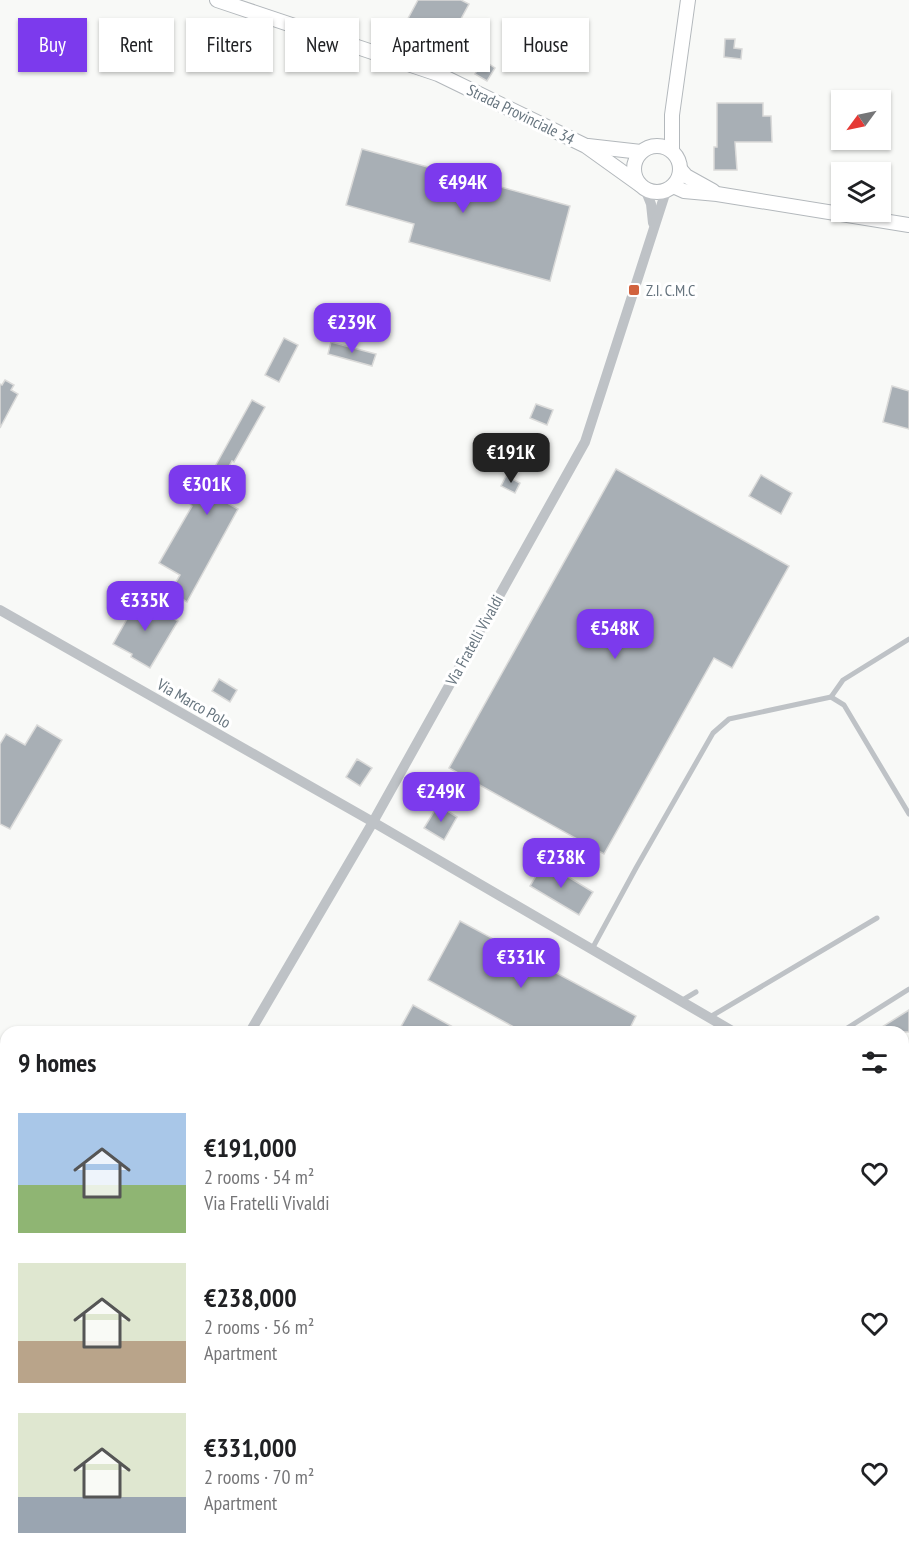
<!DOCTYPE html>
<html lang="en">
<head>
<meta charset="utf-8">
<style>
	:root { --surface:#fff; --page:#f2f2f2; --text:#202124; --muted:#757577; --accent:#7c3aed }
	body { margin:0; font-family:"PT Sans Narrow",sans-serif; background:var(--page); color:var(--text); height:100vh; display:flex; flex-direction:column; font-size:22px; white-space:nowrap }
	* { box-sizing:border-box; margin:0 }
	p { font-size:20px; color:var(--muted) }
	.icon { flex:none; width:33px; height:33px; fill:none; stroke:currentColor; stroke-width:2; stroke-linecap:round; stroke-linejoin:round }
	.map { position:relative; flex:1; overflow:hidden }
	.sheet { position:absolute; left:0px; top:1026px; width:909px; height:534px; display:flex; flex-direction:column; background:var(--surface); border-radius:18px 18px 0 0; box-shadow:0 2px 4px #0004 }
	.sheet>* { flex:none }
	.guide { position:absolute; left:18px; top:18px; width:600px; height:54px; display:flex; gap:12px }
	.needle { width:39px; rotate:237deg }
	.buttons { position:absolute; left:831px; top:90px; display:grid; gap:12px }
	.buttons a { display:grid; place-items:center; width:60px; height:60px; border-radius:0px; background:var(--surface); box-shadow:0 2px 4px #0004; font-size:30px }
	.price { position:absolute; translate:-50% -51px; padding:0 14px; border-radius:12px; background:var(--accent); color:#fff; font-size:20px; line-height:39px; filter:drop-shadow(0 2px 3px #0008) }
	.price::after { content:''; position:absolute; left:50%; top:36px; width:18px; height:14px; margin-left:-9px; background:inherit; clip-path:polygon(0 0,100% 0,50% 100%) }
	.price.on { background:#222; color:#fff }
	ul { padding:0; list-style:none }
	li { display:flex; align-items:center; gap:18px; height:150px; padding:0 18px }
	li span { display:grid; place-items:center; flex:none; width:168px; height:120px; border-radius:0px; color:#555 }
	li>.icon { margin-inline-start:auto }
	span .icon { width:72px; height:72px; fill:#fffc; stroke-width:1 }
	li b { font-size:26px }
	h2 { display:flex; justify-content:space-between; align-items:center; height:72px; padding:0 18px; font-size:26px }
	.tag { padding:0 21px; border-radius:0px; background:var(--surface); box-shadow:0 2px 4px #0004; font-size:21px; line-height:54px }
	.tag.on { background:var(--accent); color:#fff }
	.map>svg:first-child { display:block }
	.building { fill:#a8afb5; stroke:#dadad9; stroke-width:1.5 }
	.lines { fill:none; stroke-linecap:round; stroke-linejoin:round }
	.secondary-casing { stroke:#b3b8bc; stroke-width:16 }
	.lane { stroke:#bec2c6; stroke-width:5 }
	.street { stroke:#bec2c6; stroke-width:10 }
	.secondary { stroke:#fff; stroke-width:14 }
	.poi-dot { fill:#d1623e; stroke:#fff; stroke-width:2 }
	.labels { text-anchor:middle; stroke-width:6; stroke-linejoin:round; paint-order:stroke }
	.street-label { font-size:16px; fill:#66747e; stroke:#fff }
	.poi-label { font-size:16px; fill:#66747e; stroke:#fff; text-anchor:start }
</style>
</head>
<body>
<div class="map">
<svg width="909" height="1560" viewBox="0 0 909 1560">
	<rect width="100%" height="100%" fill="#f8f9f7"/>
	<g class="building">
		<path d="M418,0H461L469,4L438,61L397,39Z"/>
		<path d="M725,39H735L734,48L742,49L741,59L724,57Z"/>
		<path d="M483,60L495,68L487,81L475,74Z"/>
		<path d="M717,103H763V116H771L772,142H735L737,170H714V147H717Z"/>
		<path d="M362,149L570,206L550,281L409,242L414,224L346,205Z"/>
		<path d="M284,338L298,345L279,382L265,375Z"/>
		<path d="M331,342L376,354L372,366L328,354Z"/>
		<path d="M5,380L14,385L11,390L18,394L0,428V384L2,385Z"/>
		<path d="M892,386L909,391V429L883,422Z"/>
		<path d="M252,400L265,407L234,462L232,461L213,495L238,509L187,602L170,592L180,575L159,563L192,506L190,504L211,468L213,470Z"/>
		<path d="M536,404L553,410L547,425L530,418Z"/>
		<path d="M616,469L789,566L732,668L714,658L604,854L449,768Z"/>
		<path d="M761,475L792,493L781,514L749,496Z"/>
		<path d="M506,476L520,483L515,493L501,486Z"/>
		<path d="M141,594L155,602L153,605L178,621L150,668L131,657L132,654L113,644Z"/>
		<path d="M219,679L237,690L230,702L212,691Z"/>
		<path d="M37,725L62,740L10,829L0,824V744L6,734L25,745Z"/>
		<path d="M357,759L372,768L360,786L346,777Z"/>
		<path d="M438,805L457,817L444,840L424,828Z"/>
		<path d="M544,862L593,892L579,915L530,886Z"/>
		<path d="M460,921L636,1016L628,1032H523L428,980Z"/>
		<path d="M413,1005L462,1032H398Z"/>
		<path d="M909,1010V1032H874Z"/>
	</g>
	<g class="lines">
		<g class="secondary-casing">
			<g id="secondary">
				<path d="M217,0L438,74L586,146L639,184"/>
				<circle cx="657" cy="169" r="23"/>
				<path d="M588,146L641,152"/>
				<path d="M672,151V115L688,0"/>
				<path d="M680,169L686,176L713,191"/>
				<path d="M673,186L684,191L717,194L909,225"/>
			</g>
		</g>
		<g class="lane">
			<path d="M831,697L843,680L909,639"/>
			<path d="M592,949L636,868L713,733L729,719L831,697L844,705L909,814"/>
			<path d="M681,1001L696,992"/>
			<path d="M710,1017L877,918"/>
			<path d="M841,1032L909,989"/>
			<path d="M903,1125L909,1128"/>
			<path d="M903,1199L909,1195"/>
			<path d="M162,1554L166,1560"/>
			<path d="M329,1560L339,1554"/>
		</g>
		<g class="street">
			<path d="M645,189L651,204L653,223"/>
			<path d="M0,610L373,822L734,1032"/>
			<path d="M250,1032L373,822L585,442L666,191"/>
			<path d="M903,1062L909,1059"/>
			<path d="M0,1082L6,1085"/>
			<path d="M903,1092L909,1088"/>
			<path d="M0,1288L6,1298"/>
		</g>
		<use href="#secondary" class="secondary"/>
	</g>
	<rect class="poi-dot" x="628" y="284" width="12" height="12" rx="3"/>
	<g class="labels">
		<g class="street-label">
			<text transform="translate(521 114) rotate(26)" y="6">Strada Provinciale 34</text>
			<text transform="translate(474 640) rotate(-61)" y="6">Via Fratelli Vivaldi</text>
			<text transform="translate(194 703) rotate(30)" y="6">Via Marco Polo</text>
		</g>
		<g class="poi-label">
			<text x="646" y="296">Z.I. C.M.C</text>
		</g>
	</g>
</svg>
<div class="buttons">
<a><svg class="needle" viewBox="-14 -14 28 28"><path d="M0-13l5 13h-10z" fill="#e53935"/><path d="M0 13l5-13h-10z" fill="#757577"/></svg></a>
<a><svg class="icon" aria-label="layers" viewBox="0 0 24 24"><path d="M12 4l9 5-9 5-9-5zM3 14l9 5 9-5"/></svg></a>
</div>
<b class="price" style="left:463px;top:214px">€494K</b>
<b class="price" style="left:352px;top:354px">€239K</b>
<b class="price on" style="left:511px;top:484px">€191K</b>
<b class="price" style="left:207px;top:516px">€301K</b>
<b class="price" style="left:145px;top:632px">€335K</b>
<b class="price" style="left:615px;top:660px">€548K</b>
<b class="price" style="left:441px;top:823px">€249K</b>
<b class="price" style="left:561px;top:889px">€238K</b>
<b class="price" style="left:521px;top:989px">€331K</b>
<div class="guide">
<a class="tag on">Buy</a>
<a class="tag">Rent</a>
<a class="tag">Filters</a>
<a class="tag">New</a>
<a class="tag">Apartment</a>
<a class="tag">House</a>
</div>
<section class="sheet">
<h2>9 homes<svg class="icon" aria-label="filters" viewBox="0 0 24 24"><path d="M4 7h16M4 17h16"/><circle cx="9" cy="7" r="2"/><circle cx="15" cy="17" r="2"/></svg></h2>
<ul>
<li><span style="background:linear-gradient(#a9c7e8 60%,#8fb573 0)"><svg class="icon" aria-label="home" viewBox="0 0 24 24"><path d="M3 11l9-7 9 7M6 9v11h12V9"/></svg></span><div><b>€191,000</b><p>2 rooms · 54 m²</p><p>Via Fratelli Vivaldi</p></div><svg class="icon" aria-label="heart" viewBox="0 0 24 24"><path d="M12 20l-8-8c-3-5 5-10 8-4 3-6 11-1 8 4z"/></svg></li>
<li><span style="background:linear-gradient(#dfe7d0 65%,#b9a48a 0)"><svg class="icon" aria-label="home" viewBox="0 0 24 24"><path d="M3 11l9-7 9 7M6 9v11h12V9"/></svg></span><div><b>€238,000</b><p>2 rooms · 56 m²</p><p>Apartment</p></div><svg class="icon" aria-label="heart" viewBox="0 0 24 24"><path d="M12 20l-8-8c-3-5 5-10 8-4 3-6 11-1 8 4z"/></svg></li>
<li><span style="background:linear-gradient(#dfe7d0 70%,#9aa5b1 0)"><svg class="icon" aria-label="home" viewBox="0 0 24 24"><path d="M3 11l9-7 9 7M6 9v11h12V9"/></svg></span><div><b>€331,000</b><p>2 rooms · 70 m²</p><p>Apartment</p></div><svg class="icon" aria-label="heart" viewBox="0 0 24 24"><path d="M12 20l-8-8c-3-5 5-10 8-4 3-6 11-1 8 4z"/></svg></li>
</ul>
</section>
</div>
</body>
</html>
